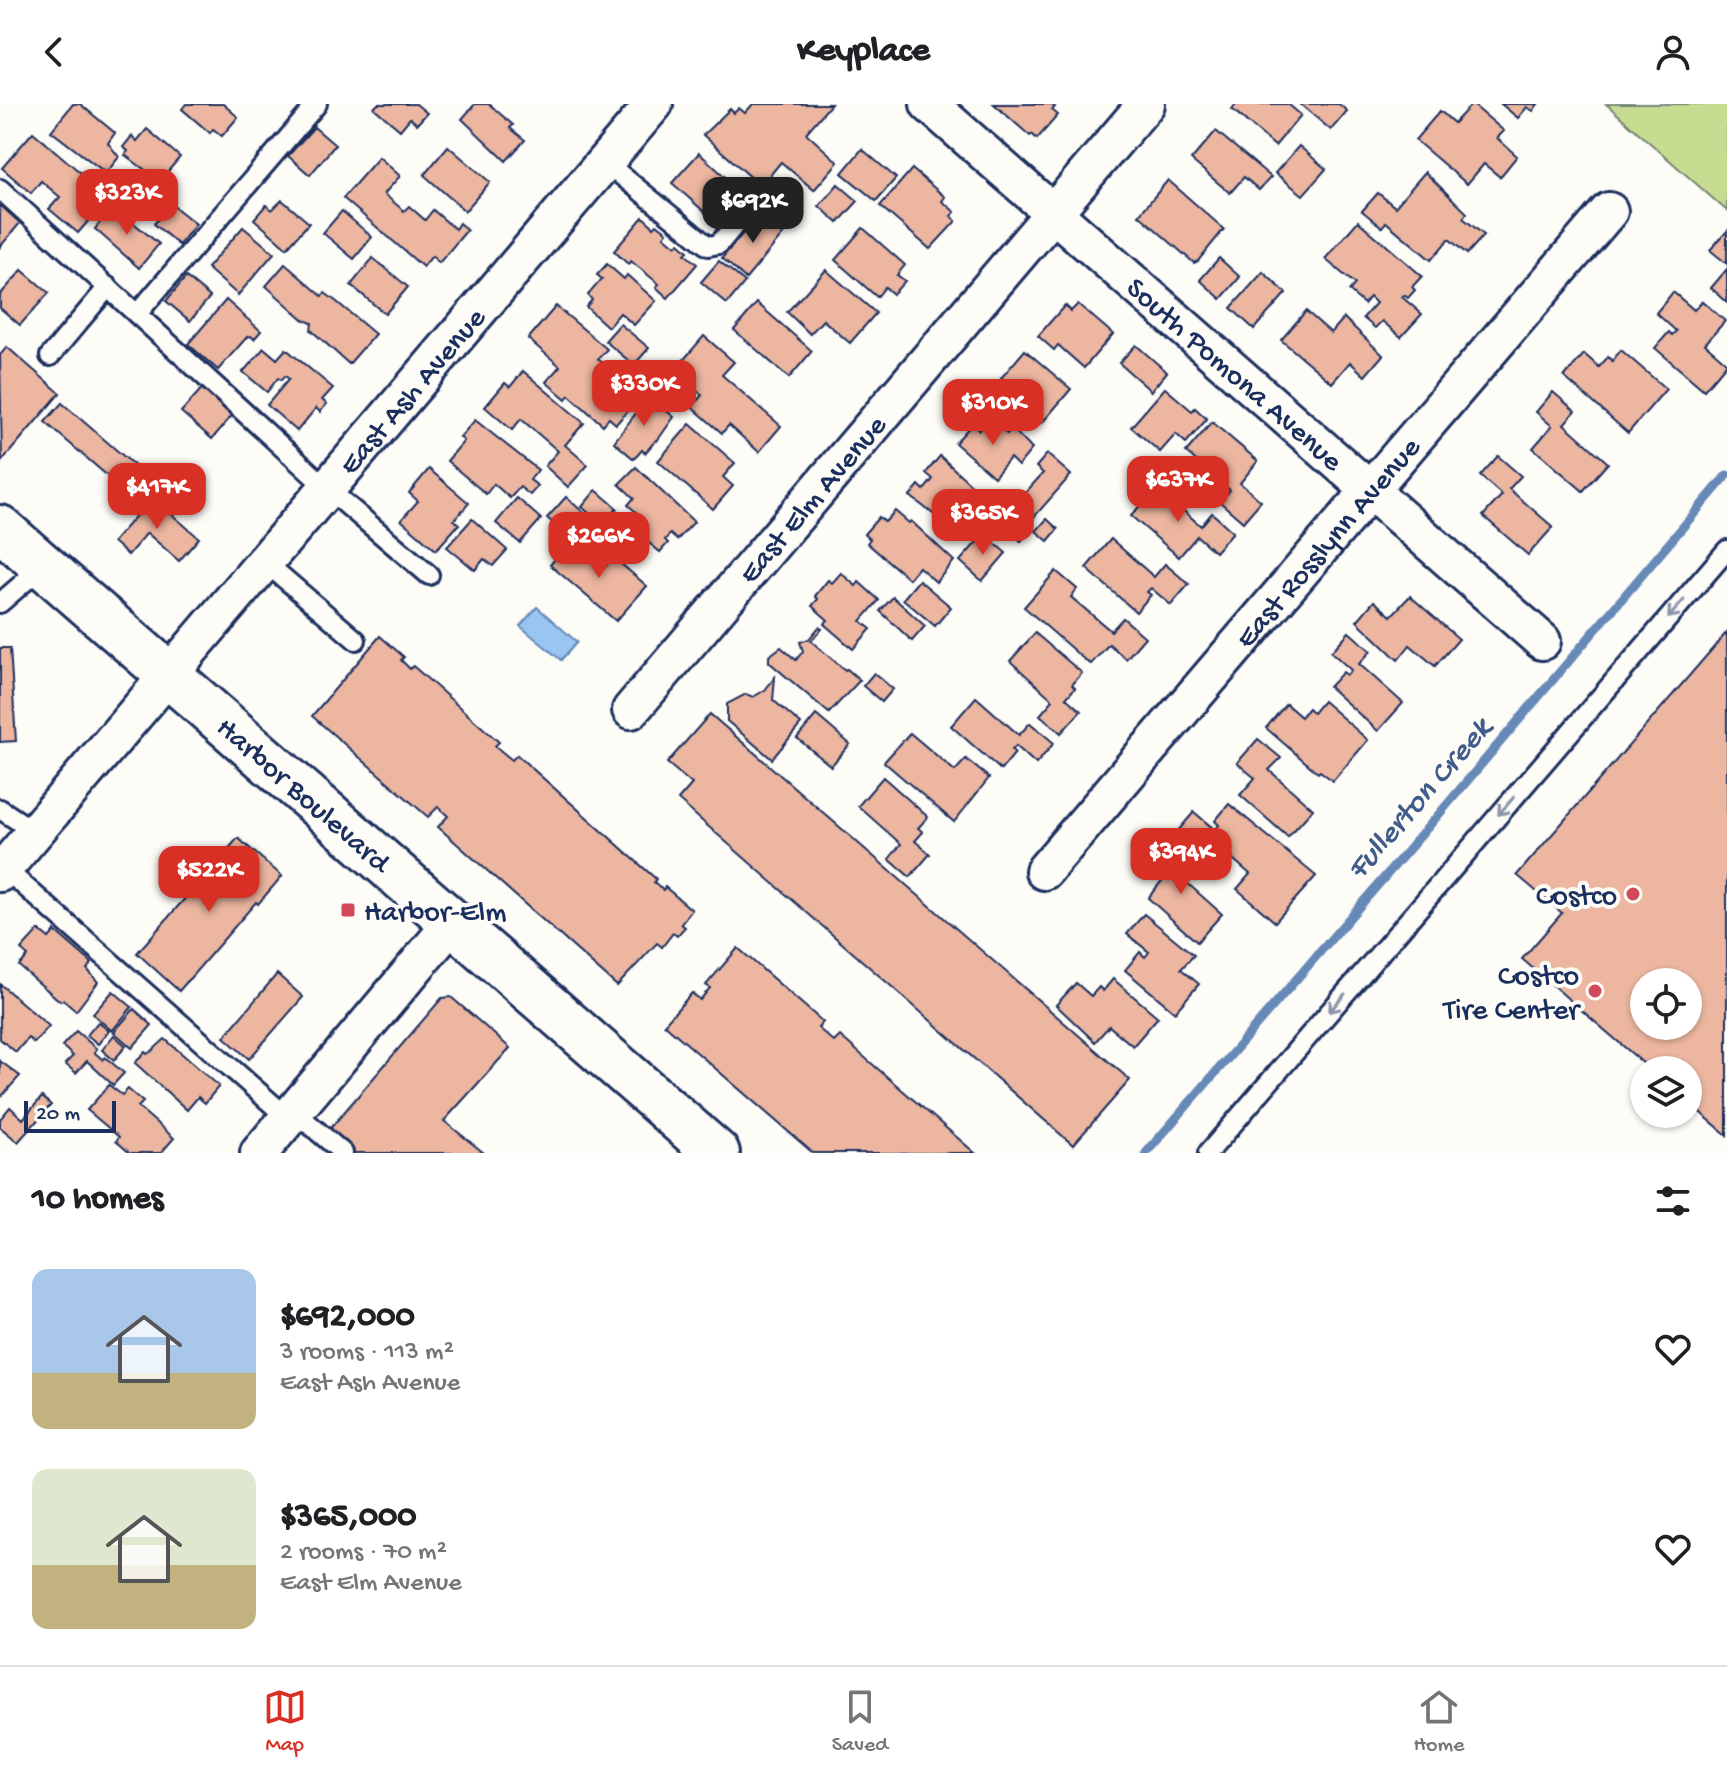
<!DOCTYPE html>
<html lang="en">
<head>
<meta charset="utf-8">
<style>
	:root { --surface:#fff; --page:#f2f2f2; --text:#202124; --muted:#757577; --line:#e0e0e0; --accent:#d93025 }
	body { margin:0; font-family:"Gochi Hand",sans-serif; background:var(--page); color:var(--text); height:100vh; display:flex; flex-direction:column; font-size:30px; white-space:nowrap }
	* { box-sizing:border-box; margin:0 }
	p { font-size:26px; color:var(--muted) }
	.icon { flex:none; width:44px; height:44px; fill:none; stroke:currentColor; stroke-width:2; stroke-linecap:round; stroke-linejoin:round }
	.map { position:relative; height:1049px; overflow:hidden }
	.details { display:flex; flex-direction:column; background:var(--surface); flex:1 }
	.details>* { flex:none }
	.fabs { position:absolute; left:1630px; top:864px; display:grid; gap:16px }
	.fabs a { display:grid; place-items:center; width:72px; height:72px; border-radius:50%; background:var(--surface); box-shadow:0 2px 6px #0004; font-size:40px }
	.scale { position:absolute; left:24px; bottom:20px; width:92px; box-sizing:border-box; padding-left:8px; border:4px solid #1b2f5e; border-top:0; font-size:22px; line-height:28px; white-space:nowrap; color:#1b2f5e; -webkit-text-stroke:6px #fdfcf7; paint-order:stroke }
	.price { position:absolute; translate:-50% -68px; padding:0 18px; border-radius:16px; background:var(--accent); color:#fff; font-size:26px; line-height:52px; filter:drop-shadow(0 2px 4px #0008) }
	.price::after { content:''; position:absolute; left:50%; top:48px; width:24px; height:18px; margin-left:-12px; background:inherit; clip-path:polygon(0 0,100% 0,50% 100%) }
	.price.on { background:#222; color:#fff }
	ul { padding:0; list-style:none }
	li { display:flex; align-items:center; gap:24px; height:200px; padding:0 32px }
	li span { display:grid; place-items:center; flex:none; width:224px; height:160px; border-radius:16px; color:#555 }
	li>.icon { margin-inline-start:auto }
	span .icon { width:96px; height:96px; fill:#fffc; stroke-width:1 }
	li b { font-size:34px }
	h2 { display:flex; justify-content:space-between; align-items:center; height:96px; padding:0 32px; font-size:34px }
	header { display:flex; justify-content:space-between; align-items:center; height:104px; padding:0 32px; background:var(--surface); font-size:36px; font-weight:700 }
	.tabs { display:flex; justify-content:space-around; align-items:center; height:112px; border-top:2px solid var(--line); background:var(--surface); font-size:22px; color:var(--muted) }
	.tabs a { display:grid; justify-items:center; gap:4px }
	.tabs .on { color:var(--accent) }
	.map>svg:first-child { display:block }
	.green { fill:#c8dc91; stroke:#728678; stroke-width:2 }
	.water { fill:#98c5f2; stroke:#6689b7; stroke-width:2 }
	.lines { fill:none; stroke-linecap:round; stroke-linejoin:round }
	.stream { stroke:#6689b7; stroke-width:9 }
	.building { fill:#ecb6a0; stroke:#1b2f5e; stroke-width:2; fill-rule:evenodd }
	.lane-casing { stroke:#1b2f5e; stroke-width:24 }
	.street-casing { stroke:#1b2f5e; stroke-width:42 }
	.primary-casing { stroke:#1b2f5e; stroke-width:50 }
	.lane { stroke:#fdfcf7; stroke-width:18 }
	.street { stroke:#fdfcf7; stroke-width:36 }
	.primary { stroke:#fdfcf7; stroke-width:44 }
	.oneway { stroke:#8c96aa }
	.poi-dot { fill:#d1495b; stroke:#fdfcf7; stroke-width:3 }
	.labels { text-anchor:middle; stroke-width:8; stroke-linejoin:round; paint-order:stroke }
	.street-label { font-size:30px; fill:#1b2f5e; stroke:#fdfcf7 }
	.poi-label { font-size:30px; fill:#1b2f5e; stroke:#fdfcf7; text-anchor:end }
	.water-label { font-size:32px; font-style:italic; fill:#405c8a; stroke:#fdfcf7 }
</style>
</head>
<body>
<header><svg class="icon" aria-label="back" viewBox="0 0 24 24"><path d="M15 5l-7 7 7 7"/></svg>Keyplace<svg class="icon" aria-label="person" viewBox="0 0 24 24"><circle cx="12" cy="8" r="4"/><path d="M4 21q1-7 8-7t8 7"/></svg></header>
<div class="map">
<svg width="1727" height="1049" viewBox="0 0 1727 1049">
	<rect width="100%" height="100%" fill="#fdfcf7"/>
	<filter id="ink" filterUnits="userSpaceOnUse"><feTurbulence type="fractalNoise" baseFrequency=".0125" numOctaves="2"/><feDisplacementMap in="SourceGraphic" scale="16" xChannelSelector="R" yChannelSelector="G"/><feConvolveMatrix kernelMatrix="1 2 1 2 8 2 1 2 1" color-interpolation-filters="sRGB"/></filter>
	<g filter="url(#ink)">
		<path class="green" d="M1606,0H1727V107Z"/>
		<path class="water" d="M537,503L577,538L561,556L520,522Z"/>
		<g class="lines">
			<path class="stream" d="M1146,1049L1434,716L1727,371"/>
		</g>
		<g class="building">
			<path d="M73,0H80L115,29L108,39L119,53L106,69L51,27Z"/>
			<path d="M186,0H223L238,13L222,32L213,25L210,29L182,5Z"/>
			<path d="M378,0H416L427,9L417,20L410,14L400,26L374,4Z"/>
			<path d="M475,0H489L513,21L510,24L525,36L506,57L462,15Z"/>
			<path d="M753,0H831L806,29L838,58L814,86L781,58L761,82L703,31L730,5L734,9L739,4L745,9Z"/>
			<path d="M994,0H1051L1055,3L1052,6L1058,11L1037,35L1032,30L1030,32Z"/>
			<path d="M1236,0H1288L1301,11L1275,42L1232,5Z"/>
			<path d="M1300,0H1339L1347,7L1331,26Z"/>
			<path d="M1472,0L1504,27L1497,34L1517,52L1500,73L1484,60L1467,80L1415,36L1440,7L1454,19Z"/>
			<path d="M1501,0H1538L1533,7L1527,3L1518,14Z"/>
			<path d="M314,23L335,41L310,71L288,52Z"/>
			<path d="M147,25L180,53L160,77L125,51L128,47L123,43L132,32L137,37Z"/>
			<path d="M1216,27L1271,73L1259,86L1244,73L1230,89L1191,56Z"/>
			<path d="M33,28L109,93L78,129L49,105L60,93L41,77L31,89L2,64Z"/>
			<path d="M448,42L490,78L465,107L424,71Z"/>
			<path d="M1299,42L1326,65L1303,91L1275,69Z"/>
			<path d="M862,45L896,74L876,97L842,69Z"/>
			<path d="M699,49L744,90L717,119L672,79Z"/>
			<path d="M379,53L400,72L384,90L404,107L409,102L425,116L433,106L455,125L459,119L467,126L439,159L432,152L423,163L343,94Z"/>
			<path d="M912,65L945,93L942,97L955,108L951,112L956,117L930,145L880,102Z"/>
			<path d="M1425,68L1467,109L1463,114L1484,131L1467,150L1449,135L1431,156L1386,118L1382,123L1362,107L1378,89L1395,103Z"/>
			<path d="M1168,76L1224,125L1198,157L1194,159L1139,111Z"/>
			<path d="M838,80L858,97L838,119L819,102Z"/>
			<path d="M282,96L309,119L287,144L254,115L266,101L272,106Z"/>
			<path d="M171,100L196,120L179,141L154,120Z"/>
			<path d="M0,101L20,119L0,143Z"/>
			<path d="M113,102L159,140L139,164L95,125Z"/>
			<path d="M342,107L372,133L354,155L323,129Z"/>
			<path d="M761,108L785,128L746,175L722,154Z"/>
			<path d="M643,113L654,123L657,120L667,128L664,132L676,142L679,139L688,147L685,150L697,160L668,194L656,183L659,180L631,157L628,160L614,147Z"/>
			<path d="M1358,117L1422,172L1412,183L1415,186L1408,194L1404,191L1402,193L1422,210L1401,233L1382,217L1375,224L1363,214L1376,199L1370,193L1364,200L1349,187L1355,180L1325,155Z"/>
			<path d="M243,123L274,149L238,191L207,164Z"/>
			<path d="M863,124L905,161L897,171L905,177L893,190L885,183L877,193L835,156Z"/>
			<path d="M1727,127V160L1710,146Z"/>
			<path d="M373,154L408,183L385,210L351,181Z"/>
			<path d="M1219,154L1240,173L1221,195L1200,176Z"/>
			<path d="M719,157L745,178L727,200L701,178Z"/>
			<path d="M285,160L322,192L325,189L337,198L375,230L349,260L311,226L312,219L304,216L266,182Z"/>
			<path d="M607,160L624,175L627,171L656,197L634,221L620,209L608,223L586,203L592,196L588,191L602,175L597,171Z"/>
			<path d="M1727,165V198L1711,184Z"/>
			<path d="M22,166L49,189L20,221L0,204V191Z"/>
			<path d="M826,166L876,209L850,239L823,216L810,230L787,208Z"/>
			<path d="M1263,168L1286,189L1254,225L1231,204Z"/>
			<path d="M186,173L210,193L190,217L166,197Z"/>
			<path d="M1673,188L1694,206L1702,197L1725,217L1705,240L1727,259L1704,286L1655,244L1669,228L1672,231L1676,227L1656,209Z"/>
			<path d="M226,196L261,227L254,235L251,232L247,233L218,266L188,240Z"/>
			<path d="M757,199L812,247L789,274L734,226Z"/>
			<path d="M1078,200L1113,230L1084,264L1058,241L1054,246L1038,232L1065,201L1071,207Z"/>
			<path d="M556,202L607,245L598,255L622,275L613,287L631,303L616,320L609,314L603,321L569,291L566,295L546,278L560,262L528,235Z"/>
			<path d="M1306,207L1331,229L1344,214L1383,251L1365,272L1350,258L1332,279L1281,236Z"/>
			<path d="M620,220L649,244L634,261L605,237Z"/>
			<path d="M704,232L734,258L722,271L781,322L759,348L729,321L722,329L692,303L702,291L674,267Z"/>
			<path d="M1136,241L1167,268L1151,287L1119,259Z"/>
			<path d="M7,243L60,289L2,357L0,251Z"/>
			<path d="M264,244L277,255L286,245L333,284L322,296L327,300L320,308L316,304L297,327L267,301L289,275L285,272L281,276L278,274L267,288L243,268Z"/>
			<path d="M1025,246L1071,285L1042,319L1003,286L1009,280L1001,274Z"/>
			<path d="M1621,246L1666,285L1628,329L1564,273L1584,250L1599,263L1608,253L1612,257Z"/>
			<path d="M523,267L584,319L565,341L588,361L568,383L545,362L558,347L521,315L512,326L485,303L505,279L510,283Z"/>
			<path d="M205,281L235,308L212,335L181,308Z"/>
			<path d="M1165,284L1192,307L1195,304L1207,315L1186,339L1176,330L1160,348L1131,323Z"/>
			<path d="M1553,288L1575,307L1564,320L1608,359L1583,387L1533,344L1552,322L1536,308Z"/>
			<path d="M649,292L674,313L657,337L656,336L645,349L642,346L634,355L614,338Z"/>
			<path d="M62,299L135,362L118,381L45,318Z"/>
			<path d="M988,314L1007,330L1012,324L1032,345L1018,362L1010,354L994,373L955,339L972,320L979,326Z"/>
			<path d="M475,316L538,366L530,376L538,382L530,391L520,383L510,394L494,380L486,390L447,357L464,337L460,333Z"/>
			<path d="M1212,318L1258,357L1240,379L1261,397L1243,418L1220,398L1230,386L1186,348Z"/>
			<path d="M690,320L735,359L723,373L733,382L713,405L658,357Z"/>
			<path d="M1047,350L1071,371L1026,422L1009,407L1043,369L1036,363Z"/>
			<path d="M940,352L977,386L946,420L910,392L919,381L924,386L933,375L926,369Z"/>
			<path d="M1498,352L1521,372L1509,385L1553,423L1528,451L1483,412L1502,391L1480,372Z"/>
			<path d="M636,363L694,418L677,436L670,430L665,436L668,439L660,448L626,420L636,408L628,401L634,394L619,380Z"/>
			<path d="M429,365L469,399L454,416L459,420L436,446L401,416L418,397L409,389Z"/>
			<path d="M1156,383L1201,422L1212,409L1233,428L1215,448L1197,432L1179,453L1131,412Z"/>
			<path d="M596,386L617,404L602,421L582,403Z"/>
			<path d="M152,393L199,434L179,457L147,429L128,451L113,438Z"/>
			<path d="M566,393L584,409L566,430L547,414Z"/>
			<path d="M517,394L541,415L520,439L496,419Z"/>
			<path d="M895,407L909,419L911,417L954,457L936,478L919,463L909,475L867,439L870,435L864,430L879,413L885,418Z"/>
			<path d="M472,415L507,446L493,462L484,455L475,466L447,443Z"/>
			<path d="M1013,415L1029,428L1021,437L1005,424Z"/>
			<path d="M1047,415L1058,425L1048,437L1036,427Z"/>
			<path d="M984,430L1006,449L982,477L960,457Z"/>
			<path d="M572,435L605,463L613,453L647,482L616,517L550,461Z"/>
			<path d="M1111,435L1154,473L1165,460L1189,480L1171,501L1151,484L1147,488L1151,491L1136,508L1086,464Z"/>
			<path d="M1056,467L1077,485L1071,493L1111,527L1123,514L1145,533L1126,555L1109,540L1091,560L1087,558L1024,503Z"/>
			<path d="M841,469L856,482L859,478L879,496L861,517L871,525L853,545L824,520L828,516L812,502L818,495L815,492L828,476L832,479Z"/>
			<path d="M919,476L951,503L935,522L903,495Z"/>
			<path d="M1410,492L1459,535L1435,562L1410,541L1398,556L1357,517L1374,497L1391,512Z"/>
			<path d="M893,493L925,522L912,537L880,507Z"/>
			<path d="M819,523L822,525L811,537L845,566L847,565L860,576L829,609L769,558V552L781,543L796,556L803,547L800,538L809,535Z"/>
			<path d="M1349,528L1371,547L1359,560L1403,599L1378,627L1329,583L1343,568L1347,571L1351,566L1331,548Z"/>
			<path d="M1727,528V1031L1688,998V966H1651L1522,855L1562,809L1517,771ZM1644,878H1688V922H1644Z"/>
			<path d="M1035,529L1082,569L1072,581L1075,584L1066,594L1081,607L1061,629L1040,611L1053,596L1010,557Z"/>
			<path d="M380,532L404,553L401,556L410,565L413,562L499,638L495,642L512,656L517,651L656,775L654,778L663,786L665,783L692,806L681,820L685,823L677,832L673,829L662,843L657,839L617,882L438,723L448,712L438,703L428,713L312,612Z"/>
			<path d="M0,544H10L16,637L0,638Z"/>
			<path d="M874,569L893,585L882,598L863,582Z"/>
			<path d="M775,573L773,596L801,620L772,655L727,617V600L746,590L753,593L765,586Z"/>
			<path d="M976,593L1019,631L1030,619L1054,639L1036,660L1016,642L1012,646L1015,649L1001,666L951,622Z"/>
			<path d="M1323,597L1368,636L1333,677L1320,667L1318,669L1266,624L1286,600L1301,613L1308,604L1313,609Z"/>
			<path d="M710,610L1130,976L1073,1041L678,696L692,680L667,659Z"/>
			<path d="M816,611L850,640L831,662L797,634Z"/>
			<path d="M910,629L955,667L966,655L989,674L954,718L884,658Z"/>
			<path d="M1258,635L1281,654L1269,666L1313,705L1288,733L1240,691L1255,674L1237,659Z"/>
			<path d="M883,673L928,713L918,724L923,728L915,737L930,750L910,773L889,755L901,740L858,702Z"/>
			<path d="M1229,700L1316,772L1275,818L1237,785L1250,770L1211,736L1200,748L1177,728L1194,708L1215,726L1219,721L1215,717Z"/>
			<path d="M238,734L282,772L258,800L256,798L179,887L137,849Z"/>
			<path d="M1167,738L1189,757L1177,770L1222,810L1197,838L1148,794L1165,773L1149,759Z"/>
			<path d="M1144,810L1194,851L1181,865L1199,880L1175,908L1125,866L1140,848L1145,853L1149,848L1127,830Z"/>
			<path d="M39,826L49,834L55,827L92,859L87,865L98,878L76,907L63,896L60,897L19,862L28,852L21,846Z"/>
			<path d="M738,844L823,918L818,924L834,938L840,932L975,1049H813L664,920L692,889L700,896L710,884L706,881Z"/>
			<path d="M277,870L303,893L249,955L224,933Z"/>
			<path d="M1113,875L1158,913L1133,942L1109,922L1095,938L1056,901L1076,879L1091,892L1099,883L1103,887Z"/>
			<path d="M0,880L49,922L34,939L28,934L16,948L0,935Z"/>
			<path d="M113,887L132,903L112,927L93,910Z"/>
			<path d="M451,893L510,944L444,1017L484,1049H354L328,1027L442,894Z"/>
			<path d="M134,905L152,921L132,944L114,928Z"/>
			<path d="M98,918L109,927L98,940L87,931Z"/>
			<path d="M76,927L97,945L94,948L103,956L105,953L124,969L113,981L87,957L76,969L65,960L73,952L62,942Z"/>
			<path d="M114,931L126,942L114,956L102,946Z"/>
			<path d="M165,935L219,982L205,999L198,993L187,1006L135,959L145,948L147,950L152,947Z"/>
			<path d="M0,957L20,972L1,993L0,992Z"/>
			<path d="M109,981L122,991L128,985L143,998L138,1003L174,1034L161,1049H130L116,1037L119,1033L87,1006Z"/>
			<path d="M42,993L51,1001L18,1038L0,1023V1015L10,1003L23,1015Z"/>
		</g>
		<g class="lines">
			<g class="lane-casing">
				<g id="lane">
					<path d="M605,58L708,142L719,140L748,105"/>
					<path d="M0,85L328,385L429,471"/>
					<path d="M137,210L317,0"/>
					<path d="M50,252L108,183"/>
					<path d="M265,458L356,536"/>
					<path d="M0,499L43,462"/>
					<path d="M0,705L35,728"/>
					<path d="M4,764L288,1014"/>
					<path d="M294,1007L343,1049"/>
					<path d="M1208,1049L1727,446"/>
				</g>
			</g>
			<g class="street-casing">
				<g id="street">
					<path id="s1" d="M929,0L1542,537"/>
					<path id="s2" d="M631,606L1146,0"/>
					<path id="s3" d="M1044,767L1609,107"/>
					<path id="s4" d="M0,769L654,0"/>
					<path d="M259,1049L453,818"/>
				</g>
			</g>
			<g class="primary-casing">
				<g id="primary">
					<path id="s5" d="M0,424L717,1049"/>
				</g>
			</g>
			<use href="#lane" class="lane"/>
			<use href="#street" class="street"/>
			<use href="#primary" class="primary"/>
		</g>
		<defs><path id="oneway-shaft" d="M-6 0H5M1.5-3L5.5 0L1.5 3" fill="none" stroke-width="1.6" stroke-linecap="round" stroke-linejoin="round" transform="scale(2)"/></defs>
		<g class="oneway">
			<use href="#oneway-shaft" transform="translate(1676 505) rotate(131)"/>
			<use href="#oneway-shaft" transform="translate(1506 702) rotate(131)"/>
			<use href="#oneway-shaft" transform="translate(1337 899) rotate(131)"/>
		</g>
	</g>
	<g class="poi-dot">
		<circle cx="1633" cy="790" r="8"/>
		<rect x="340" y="798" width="16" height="16" rx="4"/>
		<circle cx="1595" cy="887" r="8"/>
	</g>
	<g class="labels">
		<g class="street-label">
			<text dy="10" stroke="none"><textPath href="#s1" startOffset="408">South Pomona Avenue</textPath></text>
			<text dy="10" stroke="none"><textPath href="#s4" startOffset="634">East Ash Avenue</textPath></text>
			<text dy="10" stroke="none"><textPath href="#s2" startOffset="278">East Elm Avenue</textPath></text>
			<text dy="10" stroke="none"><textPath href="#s3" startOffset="434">East Rosslynn Avenue</textPath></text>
			<text dy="10" stroke="none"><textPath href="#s5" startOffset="404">Harbor Boulevard</textPath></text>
		</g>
		<g class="poi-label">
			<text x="1617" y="800">Costco</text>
			<text x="364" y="816" text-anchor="start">Harbor-Elm</text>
			<text x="1579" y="880">Costco<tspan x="1579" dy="34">Tire Center</tspan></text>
		</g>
		<g class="water-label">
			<text transform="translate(1417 693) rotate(-49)" y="11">Fullerton Creek</text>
		</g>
	</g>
</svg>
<div class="fabs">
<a><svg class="icon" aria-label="locate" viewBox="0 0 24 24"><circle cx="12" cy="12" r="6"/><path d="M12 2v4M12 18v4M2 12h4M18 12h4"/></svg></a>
<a><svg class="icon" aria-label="layers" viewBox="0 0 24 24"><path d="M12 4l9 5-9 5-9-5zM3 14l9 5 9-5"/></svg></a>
</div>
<div class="scale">20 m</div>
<b class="price" style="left:127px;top:133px">$323K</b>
<b class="price on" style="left:753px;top:141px">$692K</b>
<b class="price" style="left:644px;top:324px">$330K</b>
<b class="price" style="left:993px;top:343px">$310K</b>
<b class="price" style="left:1178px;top:420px">$637K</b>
<b class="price" style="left:157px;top:427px">$417K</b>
<b class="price" style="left:983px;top:453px">$365K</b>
<b class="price" style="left:599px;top:476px">$266K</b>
<b class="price" style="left:1181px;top:792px">$394K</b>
<b class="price" style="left:209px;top:810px">$522K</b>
</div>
<section class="details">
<h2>10 homes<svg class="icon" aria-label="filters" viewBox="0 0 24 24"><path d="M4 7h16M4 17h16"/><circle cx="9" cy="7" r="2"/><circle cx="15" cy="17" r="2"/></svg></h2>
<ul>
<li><span style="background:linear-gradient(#a9c7e8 65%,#c2b280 0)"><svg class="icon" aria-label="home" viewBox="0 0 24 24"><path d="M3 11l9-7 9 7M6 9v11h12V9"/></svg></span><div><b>$692,000</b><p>3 rooms · 113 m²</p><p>East Ash Avenue</p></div><svg class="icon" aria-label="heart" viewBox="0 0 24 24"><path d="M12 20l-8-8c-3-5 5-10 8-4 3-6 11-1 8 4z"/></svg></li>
<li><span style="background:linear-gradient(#dfe7d0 60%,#c2b280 0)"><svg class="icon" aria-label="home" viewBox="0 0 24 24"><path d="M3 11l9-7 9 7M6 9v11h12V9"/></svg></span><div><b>$365,000</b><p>2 rooms · 70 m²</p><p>East Elm Avenue</p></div><svg class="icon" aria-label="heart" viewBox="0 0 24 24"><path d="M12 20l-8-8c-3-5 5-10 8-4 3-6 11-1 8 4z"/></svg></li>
</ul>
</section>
<nav class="tabs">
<a class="on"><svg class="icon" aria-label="map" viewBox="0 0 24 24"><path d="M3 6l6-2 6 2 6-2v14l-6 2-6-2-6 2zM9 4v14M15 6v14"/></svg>Map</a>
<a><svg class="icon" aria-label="saved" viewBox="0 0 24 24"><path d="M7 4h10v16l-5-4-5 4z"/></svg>Saved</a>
<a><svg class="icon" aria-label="home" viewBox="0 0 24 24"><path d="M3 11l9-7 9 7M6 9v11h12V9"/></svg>Home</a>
</nav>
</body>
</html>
